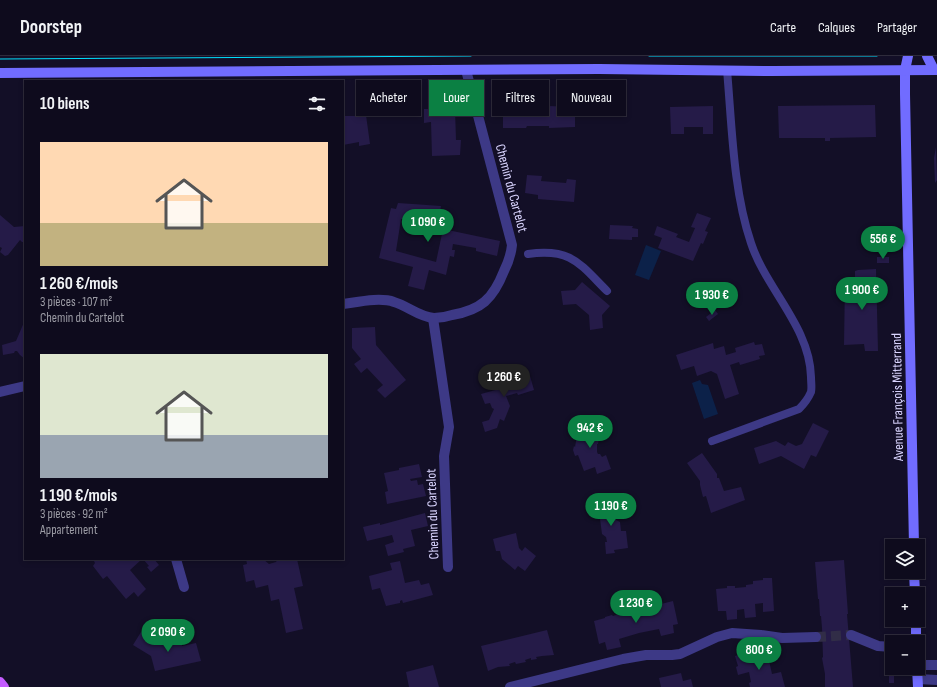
<!DOCTYPE html>
<html lang="fr">
<head>
<meta charset="utf-8">
<style>
	:root { --surface:#0e0b1d; --page:#1c192a; --text:#f1f3f6; --muted:#9b9ba4; --line:#2e2b3b; --accent:#0b8043 }
	body { margin:0; font-family:"Sofia Sans Condensed",sans-serif; background:var(--page); color:var(--text); height:100vh; display:flex; flex-direction:column; font-size:15px; white-space:nowrap }
	* { box-sizing:border-box; margin:0 }
	p { font-size:13px; color:var(--muted) }
	.icon { flex:none; width:22px; height:22px; fill:none; stroke:currentColor; stroke-width:2; stroke-linecap:round; stroke-linejoin:round }
	.map { position:relative; flex:1; overflow:hidden }
	.panel { position:absolute; left:24px; top:24px; width:320px; height:480px; display:flex; flex-direction:column; background:var(--surface); border-radius:0px; box-shadow:0 2px 6px #0003,0 0 0 1px var(--line) }
	.panel>* { flex:none }
	.banner { position:absolute; left:356px; top:24px; width:380px; height:36px; display:flex; gap:8px }
	.tools { position:absolute; left:885px; top:483px; display:grid; gap:8px }
	.tools a { display:grid; place-items:center; width:40px; height:40px; border-radius:0px; background:var(--surface); box-shadow:0 2px 6px #0003,0 0 0 1px var(--line); font-size:20px }
	.price { position:absolute; translate:-50% -34px; padding:0 9px; border-radius:14px; background:var(--accent); color:#fff; font-size:13px; line-height:26px; filter:drop-shadow(0 1px 2px #0008) }
	.price::after { content:''; position:absolute; left:50%; top:24px; width:12px; height:9px; margin-left:-6px; background:inherit; clip-path:polygon(0 0,100% 0,50% 100%) }
	.price.current { background:#222; color:#fff }
	ul { padding:0; list-style:none }
	li { display:grid; align-content:center; gap:8px; height:212px; padding:0 16px }
	li span { display:grid; place-items:center; height:124px; border-radius:0px; color:#555 }
	li>.icon { margin-inline-start:auto }
	span .icon { width:72px; height:72px; fill:#fffc; stroke-width:1 }
	li b { font-size:17px }
	h2 { display:flex; justify-content:space-between; align-items:center; height:48px; padding:0 16px; font-size:17px }
	.pill { padding:0 14px; border-radius:0px; background:var(--surface); box-shadow:0 2px 6px #0003,0 0 0 1px var(--line); font-size:14px; line-height:36px }
	.pill.current { background:var(--accent); color:#fff }
	header { display:flex; align-items:center; gap:24px; box-sizing:border-box; height:56px; padding:0 20px; background:var(--surface); border-bottom:1px solid var(--line) }
	header strong { font-size:19px }
	nav { display:flex; gap:22px; margin-inline-start:auto; font-size:14px }
	.map>svg:first-child { display:block }
	.water { fill:#0c2149 }
	.building { fill:#251b48 }
	.lines { fill:none; stroke-linecap:round; stroke-linejoin:round }
	.street-tunnel { stroke:#312d47; stroke-width:10; stroke-dasharray:10 5; stroke-linecap:butt }
	.lane { stroke:#3d3986; stroke-width:8 }
	.street { stroke:#3d3986; stroke-width:10 }
	.secondary { stroke:#716cff; stroke-width:10 }
	.primary { stroke:#c45cff; stroke-width:10 }
	.tram { stroke:#01e2ff; stroke-width:1 }
	.labels { text-anchor:middle; stroke-width:3; stroke-linejoin:round; paint-order:stroke }
	.street-label { font-size:14px; fill:#dad5ff; stroke:#130f27 }
</style>
</head>
<body>
<header>
<strong>Doorstep</strong>
<nav><a>Carte</a><a>Calques</a><a>Partager</a></nav>
</header>
<div class="map">
<svg width="937" height="631" viewBox="0 0 937 631">
	<rect width="100%" height="100%" fill="#130f27"/>
	<g class="water">
		<path d="M646,189L661,195L649,224L635,219Z"/>
		<path d="M700,324L702,328L708,329L718,358L704,363L692,327Z"/>
	</g>
	<g class="building">
		<path d="M875,49L876,81L830,82V85H825V82H779L778,50Z"/>
		<path d="M526,50V52L548,50L575,51V71L549,72V70H527L526,72H503V51Z"/>
		<path d="M713,50V78H703V71H684V78H671L670,51Z"/>
		<path d="M365,52L370,88L359,90V86L343,89V60H356L355,54Z"/>
		<path d="M424,53H455L456,84H461L460,99L432,100L431,66L424,67Z"/>
		<path d="M936,91L937,124L935,127L934,102Z"/>
		<path d="M527,119L542,120L541,125L566,127L567,123L576,124L574,146L538,143V139L525,137Z"/>
		<path d="M398,147L441,150L438,166L401,163L396,195L436,206L443,173L500,185L497,200L476,195V192L453,188L452,194H455L454,201L450,200L446,219L429,214L424,234L408,230L413,211L379,202L391,152L396,153Z"/>
		<path d="M697,157L711,162L705,175L708,176L703,188L701,187L693,205L658,192L662,182L654,179L657,170L678,178L676,181L689,186L695,172L691,171Z"/>
		<path d="M0,159L14,171L25,170V186H22L20,184L8,199L5,200L0,196L2,192L0,191Z"/>
		<path d="M610,169L633,170L632,172L638,173V181H632V184L609,183Z"/>
		<rect x="877" y="201" width="12" height="6"/>
		<path d="M876,213L878,295H865L864,288L844,289L845,225L855,224V215L858,214Z"/>
		<path d="M582,226L610,250L602,259L603,272L590,274L589,259L576,248L563,249L561,235L575,234Z"/>
		<path d="M715,254L718,258L709,265L706,261Z"/>
		<path d="M25,264V303L20,299L17,295H15L14,297L3,299L2,289L16,285Z"/>
		<path d="M375,271L376,289L406,324L385,342L377,334L383,329L367,312L361,317L354,308L361,303L352,292V272Z"/>
		<path d="M754,286L755,289L762,288L765,299L759,300L760,303L740,309L739,306L730,309L739,338L725,343L717,318L711,315L697,320L694,310L681,314L676,299L713,287L714,293L724,290L726,299L736,296L735,292Z"/>
		<path d="M508,316L512,328L514,327V325L530,320L534,334L518,339L517,337L506,340L510,350L504,365L500,363L497,372L485,376L482,366L489,364L494,353L492,352L490,347L485,348L481,338L499,333L495,320Z"/>
		<path d="M813,367L829,375L816,401L811,399L804,413L781,400L759,408L754,392L776,385L785,390L788,386L796,390L802,388Z"/>
		<path d="M579,368L601,372L598,388H597V396L598,398H600L602,401L606,399L611,413L597,418L595,411L584,415L578,399L575,400L573,394L574,390L575,391Z"/>
		<path d="M702,397L717,418V422H719L724,435L741,431L745,444L711,457L706,440L703,441L700,429V425L687,407Z"/>
		<path d="M419,408L422,421L410,423L411,425L417,424L418,429L423,428L426,440L387,448L385,436L388,435L384,417L399,414V412Z"/>
		<path d="M610,443L617,446L618,457H616V464L620,466L621,475H626L628,492L614,494L615,497L606,498L605,486H607L606,481L602,478L600,463L592,458L596,453L595,451L608,448Z"/>
		<path d="M425,457L428,470L411,474L415,490L403,493L404,496L388,500L385,489L394,486L392,479L367,485L363,471L380,467V469Z"/>
		<path d="M516,477L519,492L522,495L525,491L536,500L525,515L518,510L515,514L502,503L500,495H496L493,483Z"/>
		<path d="M93,503H142L130,514L146,533L138,541L134,536L126,543L107,520L103,523L93,510L95,507Z"/>
		<path d="M143,503H154L159,509L151,516L147,511L149,510Z"/>
		<path d="M246,503H263L269,508L276,506L278,503H297L303,530L294,532L303,573L286,577L279,543L271,545L268,529L256,532L254,524L246,526L243,509L247,508Z"/>
		<path d="M844,504L848,558H847L853,631H825V618L822,602L823,601L822,572L821,560H820L819,543H818L815,506Z"/>
		<path d="M400,505L405,527L419,524L421,529L429,527L433,539L403,547L402,544L400,545V547L386,550L380,532L372,534L369,520L392,514L390,507Z"/>
		<path d="M763,522H772L774,555L763,556V547L755,548L756,561L745,562L744,553L737,554V563L727,564L726,555H718L716,533L727,532V530H735V532L746,531V529L753,528V525L763,524Z"/>
		<path d="M673,545L678,568L673,569L674,577L661,580L659,573L639,577L619,583L621,591L607,594L605,586L599,588L594,565L605,562V561L612,559L613,560L633,553V554L647,551V550L661,546V548Z"/>
		<path d="M547,574L554,599L542,600L536,601L537,603L531,604V602L525,604L526,606L516,608L515,606L509,608L510,610L498,611L488,615L481,590Z"/>
		<path d="M141,576L161,589L181,584L182,590L196,587L201,605L155,615L151,600L133,589Z"/>
		<path d="M757,594L759,603L768,600L772,618L781,616L785,631H750L749,627L751,626L749,616L738,619L736,611L738,610L735,600Z"/>
		<path d="M433,609L439,631H409L406,616Z"/>
		<path d="M681,617L683,625L691,623L693,631H661L659,622Z"/>
		<path d="M894,617V627H889V618Z"/>
	</g>
	<g class="lines">
		<path class="street-tunnel" d="M816,581L851,579"/>
		<g class="lane">
			<path d="M528,198C571,192 579,207 607,235"/>
			<path d="M712,385L799,353C804,348 808,343 811,336C812,332 811,326 811,321C810,271 766,233 751,187C733,134 732,70 727,14"/>
		</g>
		<g class="street">
			<path d="M343,248C358,246 380,241 394,246C408,250 419,261 434,262C439,262 446,261 452,259C481,254 493,243 504,215C508,207 511,199 512,189L466,14"/>
			<path d="M433,262L449,371L444,400L448,511"/>
			<path d="M0,336L25,330"/>
			<path d="M176,503L184,531"/>
			<path d="M851,579L878,590L892,591"/>
			<path d="M918,609H937"/>
			<path d="M918,623L937,624"/>
			<path d="M510,631L623,603L646,599H672L680,598L717,581L732,577L761,579L782,582L816,581"/>
		</g>
		<g class="secondary">
			<path d="M908,0L905,14V38L914,490"/>
			<path d="M927,0L934,14"/>
			<path d="M0,17L599,13L772,15L937,14"/>
			<path d="M914,516L915,538"/>
			<path d="M916,564V586"/>
			<path d="M917,612L918,631"/>
		</g>
		<path class="primary" d="M0,626L4,631"/>
		<g class="tram">
			<path d="M649,0H877"/>
			<path d="M0,3L471,0"/>
		</g>
	</g>
	<g class="labels">
		<g class="street-label">
			<text transform="translate(512 132) rotate(75)" y="5">Chemin du Cartelot</text>
			<text transform="translate(897 341) rotate(-91)" y="5">Avenue François Mitterrand</text>
			<text transform="translate(432 458) rotate(-92)" y="5">Chemin du Cartelot</text>
		</g>
	</g>
</svg>
<div class="tools">
<a><svg class="icon" aria-label="layers" viewBox="0 0 24 24"><path d="M12 4l9 5-9 5-9-5zM3 14l9 5 9-5"/></svg></a>
<a>+</a>
<a>−</a>
</div>
<b class="price" style="left:428px;top:187px">1 090 €</b>
<b class="price" style="left:883px;top:204px">556 €</b>
<b class="price" style="left:862px;top:255px">1 900 €</b>
<b class="price" style="left:712px;top:260px">1 930 €</b>
<b class="price current" style="left:504px;top:342px">1 260 €</b>
<b class="price" style="left:590px;top:393px">942 €</b>
<b class="price" style="left:611px;top:471px">1 190 €</b>
<b class="price" style="left:636px;top:568px">1 230 €</b>
<b class="price" style="left:168px;top:597px">2 090 €</b>
<b class="price" style="left:759px;top:615px">800 €</b>
<div class="banner">
<a class="pill">Acheter</a>
<a class="pill current">Louer</a>
<a class="pill">Filtres</a>
<a class="pill">Nouveau</a>
</div>
<section class="panel">
<h2>10 biens<svg class="icon" aria-label="filters" viewBox="0 0 24 24"><path d="M4 7h16M4 17h16"/><circle cx="9" cy="7" r="2"/><circle cx="15" cy="17" r="2"/></svg></h2>
<ul>
<li><span style="background:linear-gradient(#ffd9b3 65%,#c2b280 0)"><svg class="icon" aria-label="home" viewBox="0 0 24 24"><path d="M3 11l9-7 9 7M6 9v11h12V9"/></svg></span><div><b>1 260 €/mois</b><p>3 pièces · 107 m²</p><p>Chemin du Cartelot</p></div></li>
<li><span style="background:linear-gradient(#dfe7d0 65%,#9aa5b1 0)"><svg class="icon" aria-label="home" viewBox="0 0 24 24"><path d="M3 11l9-7 9 7M6 9v11h12V9"/></svg></span><div><b>1 190 €/mois</b><p>3 pièces · 92 m²</p><p>Appartement</p></div></li>
</ul>
</section>
</div>
</body>
</html>
